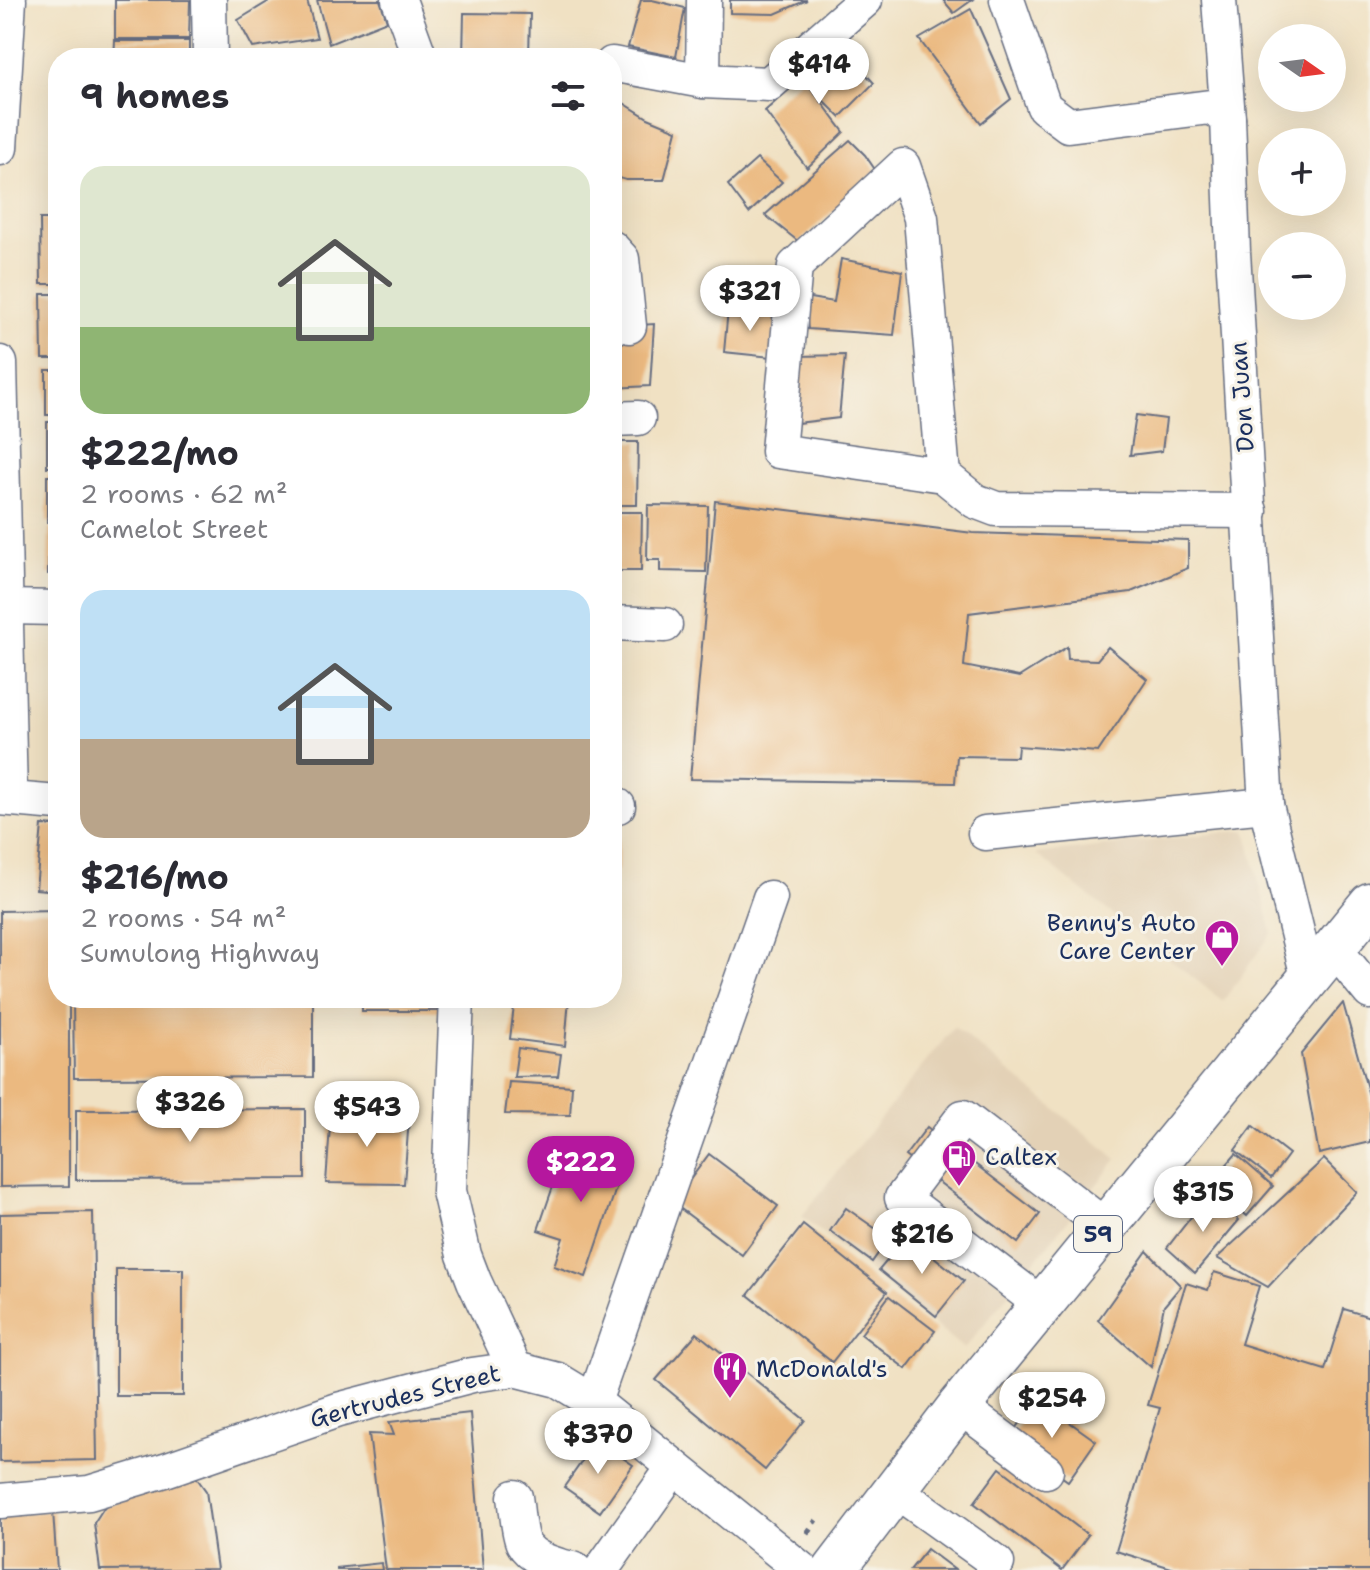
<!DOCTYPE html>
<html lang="en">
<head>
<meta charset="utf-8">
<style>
	:root { --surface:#fff; --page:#f2f2f3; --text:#2b2b33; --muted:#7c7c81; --accent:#b5179e }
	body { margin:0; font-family:"Shantell Sans",sans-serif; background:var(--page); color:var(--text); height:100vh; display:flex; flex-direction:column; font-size:30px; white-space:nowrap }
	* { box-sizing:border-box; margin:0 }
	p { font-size:26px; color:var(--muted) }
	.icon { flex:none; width:44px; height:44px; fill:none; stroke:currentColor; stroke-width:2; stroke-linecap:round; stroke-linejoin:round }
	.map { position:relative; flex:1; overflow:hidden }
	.panel { position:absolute; left:48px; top:48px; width:574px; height:960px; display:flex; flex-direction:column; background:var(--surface); border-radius:32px; box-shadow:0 8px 32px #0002 }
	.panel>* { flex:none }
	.needle { width:52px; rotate:104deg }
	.tools { position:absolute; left:1258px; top:24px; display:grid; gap:16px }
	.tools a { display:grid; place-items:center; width:88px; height:88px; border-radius:50%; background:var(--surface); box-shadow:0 8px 32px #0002; font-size:40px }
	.price { position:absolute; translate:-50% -68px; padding:0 18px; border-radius:28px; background:#fff; color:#222; font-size:26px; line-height:52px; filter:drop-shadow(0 2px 4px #0008) }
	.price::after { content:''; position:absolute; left:50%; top:48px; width:24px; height:18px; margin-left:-12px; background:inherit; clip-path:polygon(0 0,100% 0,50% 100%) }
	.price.on { background:var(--accent); color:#fff }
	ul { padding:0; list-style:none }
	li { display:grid; align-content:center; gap:16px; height:424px; padding:0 32px }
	li span { display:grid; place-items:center; height:248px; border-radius:24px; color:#555 }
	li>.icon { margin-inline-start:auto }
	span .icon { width:144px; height:144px; fill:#fffc; stroke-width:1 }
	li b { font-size:34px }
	h2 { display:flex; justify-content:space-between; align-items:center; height:96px; padding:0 32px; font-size:34px }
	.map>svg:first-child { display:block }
	.built { fill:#e3d1b6 }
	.building { fill:#ebb980 }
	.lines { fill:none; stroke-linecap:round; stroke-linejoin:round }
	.minor-casing { stroke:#666d81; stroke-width:37 }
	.major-casing { stroke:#666d81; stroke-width:45 }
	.path { stroke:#666d81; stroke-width:5; stroke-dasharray:6 6; stroke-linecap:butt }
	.minor { stroke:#fff; stroke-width:34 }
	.major { stroke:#fff; stroke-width:42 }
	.labels { text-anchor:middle; stroke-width:6; stroke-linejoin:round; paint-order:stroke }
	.shield { fill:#f7f3e8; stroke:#5d6a87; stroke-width:2 }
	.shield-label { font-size:22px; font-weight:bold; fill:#1b2f5e }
	.street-label { font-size:24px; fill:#1b2f5e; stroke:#f7f3e8 }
	.poi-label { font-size:24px; fill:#1b2f5e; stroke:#f7f3e8; text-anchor:start }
</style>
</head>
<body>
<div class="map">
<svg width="1370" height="1570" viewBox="0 0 1370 1570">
	<rect width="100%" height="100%" fill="#f7f3e8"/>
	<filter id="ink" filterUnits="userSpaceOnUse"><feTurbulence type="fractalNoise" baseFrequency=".0125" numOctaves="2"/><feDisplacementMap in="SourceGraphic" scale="16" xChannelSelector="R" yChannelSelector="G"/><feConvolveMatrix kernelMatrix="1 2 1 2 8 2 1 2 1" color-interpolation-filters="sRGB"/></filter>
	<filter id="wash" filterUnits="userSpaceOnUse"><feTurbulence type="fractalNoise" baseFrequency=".006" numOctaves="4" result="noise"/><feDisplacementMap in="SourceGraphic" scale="32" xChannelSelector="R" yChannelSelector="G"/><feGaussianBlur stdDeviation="1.8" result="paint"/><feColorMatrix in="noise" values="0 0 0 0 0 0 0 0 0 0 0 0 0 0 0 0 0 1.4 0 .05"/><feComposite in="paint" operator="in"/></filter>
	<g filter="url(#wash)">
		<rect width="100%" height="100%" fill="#f0e1c3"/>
		<g class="built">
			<path d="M1246,830L1272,933L1223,1001L1036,854Z"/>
			<path d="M954,1027L1117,1159L964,1349L802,1216Z"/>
		</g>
		<g id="blocks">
			<g class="building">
				<path d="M115,0H190L189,39H115Z"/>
				<path d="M271,0H307L317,38L253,48L238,20Z"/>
				<path d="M317,0H380L387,21L329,44Z"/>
				<path d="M641,0H652L685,8L676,57L628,47Z"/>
				<path d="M730,0H807L775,14L730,13Z"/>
				<path d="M943,0H972L954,13Z"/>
				<path d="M971,9L1011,99L981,123L919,39Z"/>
				<path d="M464,13L530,14L529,58H463Z"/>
				<path d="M115,41H189V58H114Z"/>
				<path d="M841,47L874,83L840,117L811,88L844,132L807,168L765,111L802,78L806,83Z"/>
				<path d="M622,102L648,118L677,130L664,180H626L612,176V131L614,119Z"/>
				<path d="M850,140L865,155L876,171L799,242L765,215Z"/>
				<path d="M757,159L782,182L749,213L728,185Z"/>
				<path d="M40,219H58V284H41Z"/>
				<path d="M841,259L902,271L894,335L808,329L804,297L834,302Z"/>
				<path d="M41,294H58V359H42Z"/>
				<path d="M728,309L777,314L771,357L724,352Z"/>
				<path d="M654,324L650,386L612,388V327Z"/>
				<path d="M845,355L839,418L788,424L798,356Z"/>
				<rect x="46" y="370" width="12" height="45"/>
				<path d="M1136,415L1166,419L1162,451L1130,455Z"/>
				<rect x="47" y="422" width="11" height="45"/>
				<path d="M612,442H638L637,505H612Z"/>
				<rect x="47" y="476" width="11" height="46"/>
				<path d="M715,501L973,533L1188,540V568L1131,592L969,613L964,666L1019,677L1067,647L1068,659L1097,660L1108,647L1147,679L1098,752L1018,746L1017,757L957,756L955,783L690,779Z"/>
				<path d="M648,505L708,506L706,572L660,571V560H647Z"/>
				<path d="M612,512H642L641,571H612Z"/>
				<path d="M49,529H58V574H48Z"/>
				<path d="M612,812H619L618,870H612Z"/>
				<path d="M42,825L58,826V891L36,889Z"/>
				<path d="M58,910V998H69V1186L0,1187V911Z"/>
				<path d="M73,998H313V1077L74,1078Z"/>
				<rect x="362" y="998" width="82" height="13"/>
				<path d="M515,998H569L565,1046L510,1039Z"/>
				<path d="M1343,1003L1370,1099V1142L1319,1154L1301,1054Z"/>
				<path d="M518,1048L561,1054L558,1076L514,1077Z"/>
				<path d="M509,1082L572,1086L570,1115L505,1114Z"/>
				<path d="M305,1109V1179L76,1180V1110Z"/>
				<path d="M331,1112L409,1118L404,1184L326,1183Z"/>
				<path d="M1253,1126L1289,1154L1271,1178L1235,1150Z"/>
				<path d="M927,1127L1040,1214L1018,1243L905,1156Z"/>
				<path d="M569,1140L626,1159L586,1277L554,1266L563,1238L538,1230Z"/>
				<path d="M709,1154L778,1206L742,1255L673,1203Z"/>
				<path d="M1236,1154L1273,1186L1247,1216L1210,1184Z"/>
				<path d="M1324,1159L1357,1192L1268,1287L1217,1258Z"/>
				<path d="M1209,1194L1239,1220L1195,1273L1167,1248Z"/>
				<path d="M846,1208L889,1238L872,1262L830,1231Z"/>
				<path d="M93,1212L97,1460L0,1462V1214Z"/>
				<path d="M803,1225L887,1292L832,1362L748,1295Z"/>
				<path d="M908,1236L964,1281L936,1316L879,1270Z"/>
				<path d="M1147,1251L1181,1286L1164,1306L1151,1367L1098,1320Z"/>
				<rect x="116" y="1269" width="67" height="127"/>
				<path d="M1214,1272L1259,1286L1241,1344L1325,1370L1344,1309L1370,1317V1570H1178L1116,1551L1160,1408L1148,1405L1186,1283L1208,1290Z"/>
				<path d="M889,1296L935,1331L906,1369L861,1334Z"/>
				<path d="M697,1333L805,1420L765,1470L656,1380Z"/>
				<path d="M1037,1399L1096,1441L1068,1481L1009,1439Z"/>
				<path d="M470,1413L483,1570H386L369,1434L394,1435L389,1422Z"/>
				<path d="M597,1440L633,1465L600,1512L564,1487Z"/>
				<path d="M1000,1468L1088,1535L1062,1570L974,1503Z"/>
				<path d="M196,1477L206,1491L217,1569L100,1570L94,1523L105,1506Z"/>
				<path d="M53,1511L57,1570H0V1515Z"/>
				<path d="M927,1549L955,1570H910Z"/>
				<path d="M381,1563L382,1570H337V1568Z"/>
			</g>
		</g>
	</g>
	<g filter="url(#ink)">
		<use href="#blocks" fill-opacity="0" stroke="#666d81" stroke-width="2"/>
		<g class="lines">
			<g class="minor-casing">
				<g id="minor">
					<path d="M209,0L210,58"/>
					<path d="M399,0L420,58"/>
					<path d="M1007,0L1044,107L1068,125L1210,107L1228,118L1233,252L1266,805L1308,977"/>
					<path d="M1219,0L1228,118"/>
					<path d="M612,64L703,81L769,84L865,0"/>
					<path d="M703,81L704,0"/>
					<path d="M0,148L9,0"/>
					<path d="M612,248L622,259L629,326"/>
					<path d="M0,363L10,798"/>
					<path d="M612,419L638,418"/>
					<path d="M943,475L778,451L795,266L903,166L921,218L943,475L975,501L996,509L1250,511"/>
					<path d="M7,607L58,608"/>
					<path d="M612,623L665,625"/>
					<path d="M0,798L58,803"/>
					<path d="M612,806H618"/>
					<path d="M985,833L1266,805"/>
					<path d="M1333,947L1370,992"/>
					<path d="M457,998L449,1191L464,1255L474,1281L515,1369"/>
					<path d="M1041,1304L902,1198L963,1117L1105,1226"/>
					<path d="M594,1402L770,898"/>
					<path d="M959,1406L1046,1471"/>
					<path d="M895,1490L997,1563L992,1570"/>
					<path d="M515,1497C517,1509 518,1533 523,1543C533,1561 558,1565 575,1570"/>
					<path d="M0,1501L89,1493L165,1470L338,1410L472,1375L515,1369L558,1380L594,1402L802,1570"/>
					<path d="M601,1570L674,1467"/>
				</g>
			</g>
			<g class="major-casing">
				<path id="major" d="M834,1570L959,1406L1370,904"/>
			</g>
			<path class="path" d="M807,1533L816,1520"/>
			<use href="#minor" class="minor"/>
			<use href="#major" class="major"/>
		</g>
	</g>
	<defs>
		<g id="shop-pin" transform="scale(1.8)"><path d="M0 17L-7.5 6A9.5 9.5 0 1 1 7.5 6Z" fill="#b5179e" stroke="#f7f3e8"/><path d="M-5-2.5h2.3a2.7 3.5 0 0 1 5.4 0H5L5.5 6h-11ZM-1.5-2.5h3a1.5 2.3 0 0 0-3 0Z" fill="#fff"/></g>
		<g id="fuel-pin" transform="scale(1.8)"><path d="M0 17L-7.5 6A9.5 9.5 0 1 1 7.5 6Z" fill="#b5179e" stroke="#f7f3e8"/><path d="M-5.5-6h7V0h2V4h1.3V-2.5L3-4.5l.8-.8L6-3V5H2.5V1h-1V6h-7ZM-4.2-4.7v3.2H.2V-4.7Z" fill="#fff"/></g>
		<g id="restaurant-pin" transform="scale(1.8)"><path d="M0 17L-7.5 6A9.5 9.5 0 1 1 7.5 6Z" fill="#b5179e" stroke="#f7f3e8"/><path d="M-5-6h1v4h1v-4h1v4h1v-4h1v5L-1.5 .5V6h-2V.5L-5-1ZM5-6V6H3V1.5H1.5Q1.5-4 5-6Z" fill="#fff"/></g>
	</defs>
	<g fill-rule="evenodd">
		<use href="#shop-pin" x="1222" y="937"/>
		<use href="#fuel-pin" x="959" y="1157"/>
		<use href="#restaurant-pin" x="730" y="1369"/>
	</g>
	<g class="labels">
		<rect class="shield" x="1074" y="1216" width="48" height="36" rx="6"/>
		<g class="shield-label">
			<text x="1098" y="1242">59</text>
		</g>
		<g class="street-label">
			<text transform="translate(1242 397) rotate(-94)" y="8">Don Juan</text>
			<text transform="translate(405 1396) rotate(-14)" y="8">Gertrudes Street</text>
		</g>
		<g class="poi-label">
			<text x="1196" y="931" text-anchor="end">Benny's Auto<tspan x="1196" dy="28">Care Center</tspan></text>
			<text x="985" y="1165">Caltex</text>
			<text x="756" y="1377">McDonald's</text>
		</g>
	</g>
</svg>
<div class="tools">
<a><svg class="needle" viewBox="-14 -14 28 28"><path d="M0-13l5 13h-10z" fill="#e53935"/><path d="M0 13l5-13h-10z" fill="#7c7c81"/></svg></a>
<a>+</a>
<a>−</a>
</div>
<b class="price" style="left:819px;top:106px">$414</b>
<b class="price" style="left:750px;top:333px">$321</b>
<b class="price" style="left:190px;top:1144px">$326</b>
<b class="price" style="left:367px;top:1149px">$543</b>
<b class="price on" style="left:581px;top:1204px">$222</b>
<b class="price" style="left:1203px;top:1234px">$315</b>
<b class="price" style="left:922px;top:1276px">$216</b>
<b class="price" style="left:1052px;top:1440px">$254</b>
<b class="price" style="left:598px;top:1476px">$370</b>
<section class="panel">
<h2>9 homes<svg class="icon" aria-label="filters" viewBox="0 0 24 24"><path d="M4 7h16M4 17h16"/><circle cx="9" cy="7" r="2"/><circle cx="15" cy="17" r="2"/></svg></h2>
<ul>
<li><span style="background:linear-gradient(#dfe7d0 65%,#8fb573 0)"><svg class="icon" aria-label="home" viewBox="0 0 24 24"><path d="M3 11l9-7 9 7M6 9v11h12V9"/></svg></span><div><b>$222/mo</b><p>2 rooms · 62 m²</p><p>Camelot Street</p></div></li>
<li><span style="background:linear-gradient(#bfe0f5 60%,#b9a48a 0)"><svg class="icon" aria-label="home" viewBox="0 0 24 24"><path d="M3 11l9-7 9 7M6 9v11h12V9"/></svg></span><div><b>$216/mo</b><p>2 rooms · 54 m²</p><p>Sumulong Highway</p></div></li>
</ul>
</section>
</div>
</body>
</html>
